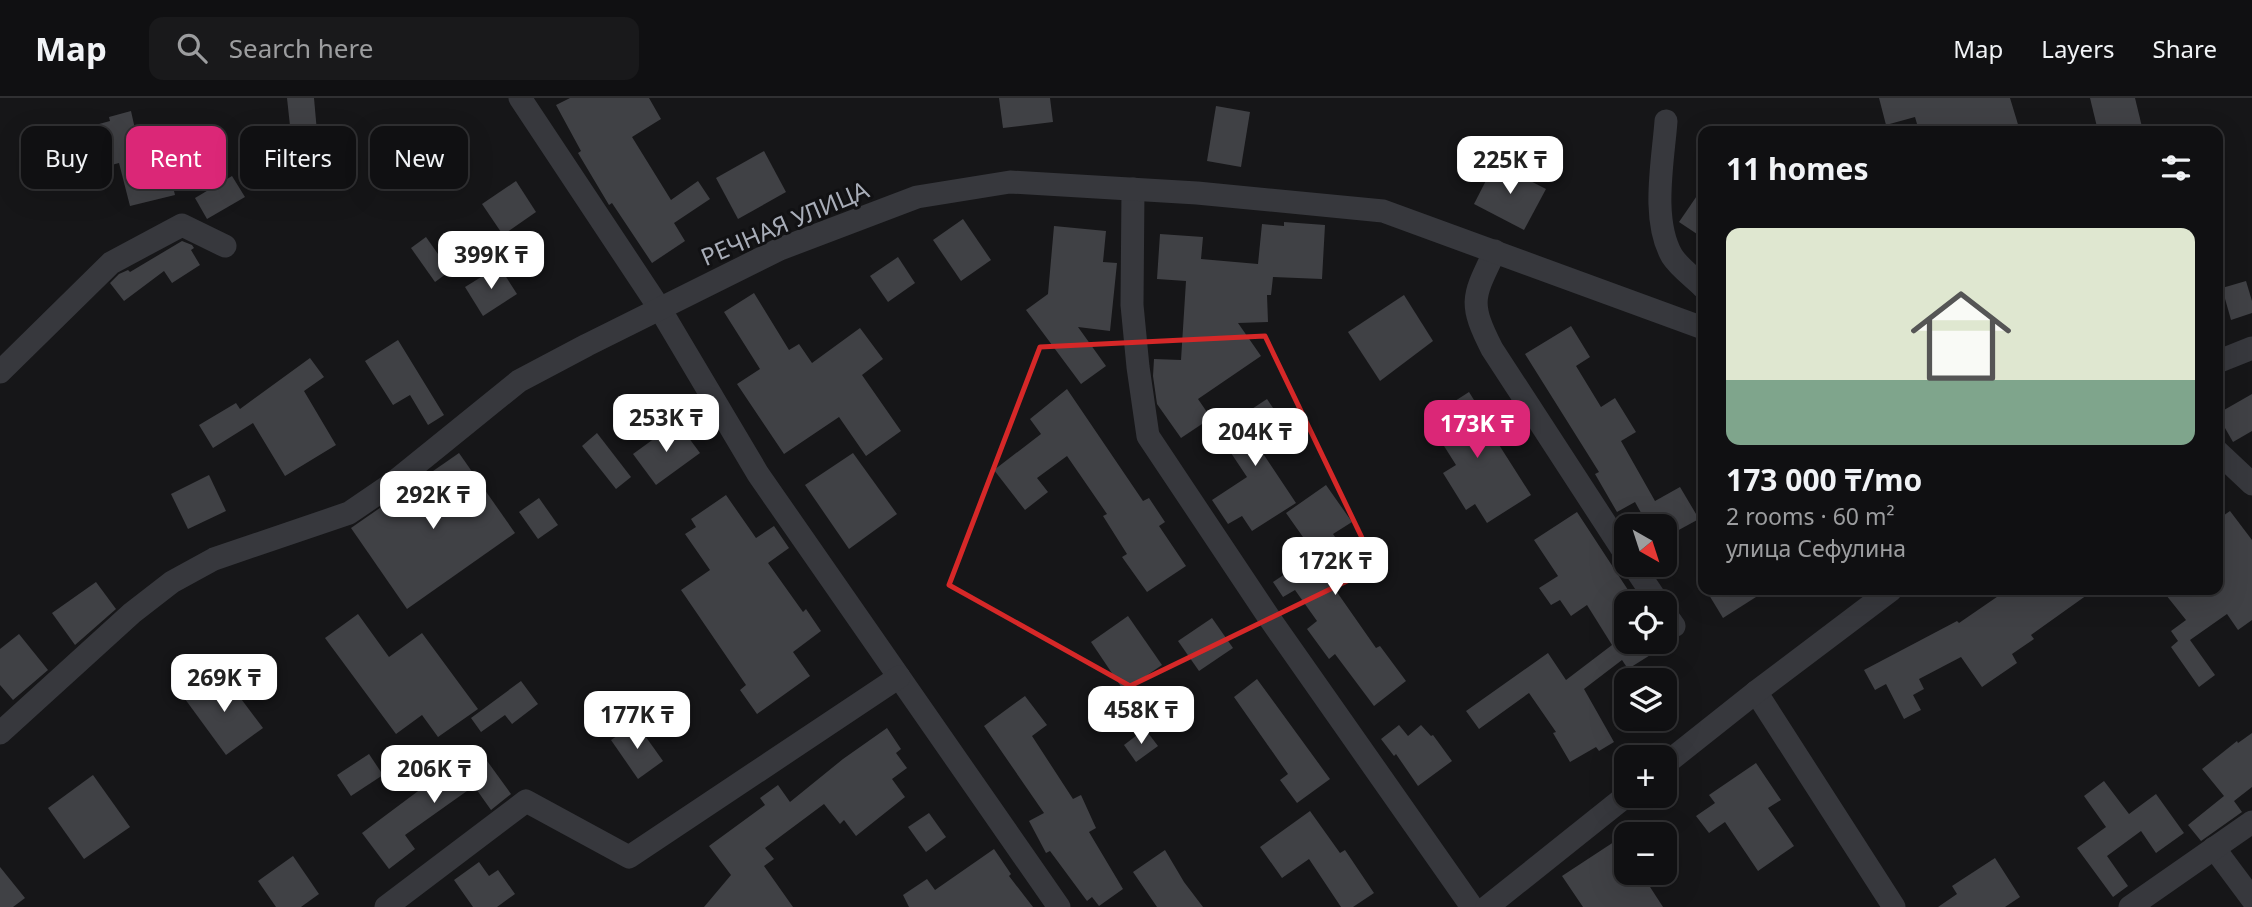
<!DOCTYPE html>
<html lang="en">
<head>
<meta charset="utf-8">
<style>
	:root { --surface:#101012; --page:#19191b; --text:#f1f3f6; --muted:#9c9d9f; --line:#303032; --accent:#db2777 }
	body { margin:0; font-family:"Noto Sans",sans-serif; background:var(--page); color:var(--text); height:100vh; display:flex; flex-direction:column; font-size:26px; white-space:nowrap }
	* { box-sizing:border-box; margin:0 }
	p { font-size:23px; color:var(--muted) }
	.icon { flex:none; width:38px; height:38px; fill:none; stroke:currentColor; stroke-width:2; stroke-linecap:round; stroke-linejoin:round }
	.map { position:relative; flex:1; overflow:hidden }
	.panel { position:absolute; left:1698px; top:28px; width:525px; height:469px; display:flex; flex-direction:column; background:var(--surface); border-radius:14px; box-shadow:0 7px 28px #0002,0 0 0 2px var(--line) }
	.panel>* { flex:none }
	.guide { position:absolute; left:21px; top:28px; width:665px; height:63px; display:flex; gap:14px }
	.needle { width:46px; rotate:141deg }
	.fabs { position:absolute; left:1614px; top:416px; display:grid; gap:14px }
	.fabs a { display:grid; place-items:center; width:63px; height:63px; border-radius:14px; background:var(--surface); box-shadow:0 7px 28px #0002,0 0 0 2px var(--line); font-size:35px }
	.price { position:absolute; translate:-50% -60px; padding:0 16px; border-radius:14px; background:#fff; color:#222; font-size:23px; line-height:46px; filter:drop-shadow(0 2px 4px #0008) }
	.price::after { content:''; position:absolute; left:50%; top:42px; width:21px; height:16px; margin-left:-10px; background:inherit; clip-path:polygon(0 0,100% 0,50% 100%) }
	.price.on { background:var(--accent); color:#fff }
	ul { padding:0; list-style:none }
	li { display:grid; align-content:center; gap:14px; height:371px; padding:0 28px }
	li span { display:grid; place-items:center; height:217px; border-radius:14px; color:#555 }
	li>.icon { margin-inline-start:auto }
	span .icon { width:126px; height:126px; fill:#fffc; stroke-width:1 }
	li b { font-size:30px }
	h2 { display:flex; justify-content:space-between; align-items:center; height:84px; padding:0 28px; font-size:30px }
	.pill { padding:0 24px; border-radius:14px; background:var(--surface); box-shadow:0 7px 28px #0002,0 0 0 2px var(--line); font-size:24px; line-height:63px }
	.pill.on { background:var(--accent); color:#fff }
	header { display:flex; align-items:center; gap:42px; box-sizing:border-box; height:98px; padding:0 35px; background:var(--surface); border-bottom:2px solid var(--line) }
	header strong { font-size:33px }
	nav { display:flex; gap:38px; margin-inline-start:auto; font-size:24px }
	.search { width:490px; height:63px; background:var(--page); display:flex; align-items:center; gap:18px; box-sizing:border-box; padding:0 24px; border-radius:14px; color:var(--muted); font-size:26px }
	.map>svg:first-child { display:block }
	.building { fill:#404145 }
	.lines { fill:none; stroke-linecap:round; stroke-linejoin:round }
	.minor { stroke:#37383d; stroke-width:23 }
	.marked { fill:none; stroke:#d62828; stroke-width:5; stroke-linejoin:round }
	.labels { text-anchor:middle; stroke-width:6; stroke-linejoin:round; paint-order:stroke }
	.street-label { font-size:24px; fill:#a8adb8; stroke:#111113 }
</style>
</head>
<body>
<header>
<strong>Map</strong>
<div class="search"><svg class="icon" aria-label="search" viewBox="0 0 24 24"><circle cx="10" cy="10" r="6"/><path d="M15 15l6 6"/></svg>Search here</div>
<nav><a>Map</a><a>Layers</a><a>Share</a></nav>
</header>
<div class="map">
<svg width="2252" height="809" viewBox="0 0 2252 809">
	<rect width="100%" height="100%" fill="#161618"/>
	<g class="building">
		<path d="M287,0H314L317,34L291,37Z"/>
		<path d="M570,0H649L661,21L632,39L671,102L698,83L710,101L674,125L685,143L652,165L612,105L609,107L578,55L581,53L556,7Z"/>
		<path d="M999,0H1050L1053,24L1003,30Z"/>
		<path d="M1879,0H2010L2020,33H1919L1915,19L1886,27Z"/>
		<path d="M2090,0H2135L2143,33H2098Z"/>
		<path d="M1216,8L1250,14L1241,69L1207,63Z"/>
		<path d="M131,13L141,58L164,53L175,97L130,108L119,65L74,77L63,36L110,23L109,19Z"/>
		<path d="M764,53L786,94L738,121L716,80Z"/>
		<path d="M1495,65L1546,91L1524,132L1474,106Z"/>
		<path d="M232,78L245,99L207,121L195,100Z"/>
		<path d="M516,83L536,114L503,137L482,106Z"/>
		<path d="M1703,89V140L1679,124Z"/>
		<path d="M963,121L991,162L961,183L933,142Z"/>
		<path d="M1284,124L1325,127L1322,181L1273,179L1271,197H1267L1268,224L1238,225L1261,258L1198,301L1211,320L1181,340L1157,306L1153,278L1154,261L1181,262L1186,183L1157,181L1160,136L1203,139L1201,161L1258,166L1262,126L1284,128Z"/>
		<path d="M1054,128L1106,133L1103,164L1117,165L1110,233L1078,229L1106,268L1081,286L1026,212L1048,196Z"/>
		<path d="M426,139L450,173L435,184L411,150Z"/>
		<path d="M182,143L192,147L194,150L191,152L200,167L172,185L164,173L124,203L110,185L119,176L128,172L130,174Z"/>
		<path d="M898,159L915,185L888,204L870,178Z"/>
		<path d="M499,168L517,196L483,218L465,189Z"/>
		<path d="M2246,183L2252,203V215L2231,222L2222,190Z"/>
		<path d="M754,195L789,252L799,246L812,265L860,230L883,261L862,277L901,333L866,358L839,319L784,356L737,286L760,271L724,214Z"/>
		<path d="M1404,197L1433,243L1380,283L1348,234Z"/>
		<path d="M1571,228L1590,259L1576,268L1601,309L1615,300L1636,334L1621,343L1655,403L1680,389L1699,421L1664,440V429H1649L1635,404L1617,414L1595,376L1599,374L1525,256Z"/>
		<path d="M398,242L444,317L428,327L410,297L393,307L365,263Z"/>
		<path d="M310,260L324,279L304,293L336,347L285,378L253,325L213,350L199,327L236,305L240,311Z"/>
		<path d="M1067,291L1143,403L1149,400L1165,424L1159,428L1186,468L1147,494L1122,459L1127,456L1103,418L1107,416L1067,358L1037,380L1048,394L1025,412L994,372L1041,336L1030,321Z"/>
		<path d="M1469,294L1489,326L1487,328L1531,397L1487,425L1475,406L1466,412L1443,375L1456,367L1427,321Z"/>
		<path d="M2252,296V333L2233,344L2217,316Z"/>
		<path d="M1267,301L1290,335L1262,354L1296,405L1252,433L1242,418L1228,426L1212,402L1247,379L1217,334Z"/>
		<path d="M677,324L700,355L656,387L633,356Z"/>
		<path d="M597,335L631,379L616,391L582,348Z"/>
		<path d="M459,355L515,435L407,511L351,430Z"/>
		<path d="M853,355L897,416L849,451L805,387Z"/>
		<path d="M209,377L226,413L188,431L171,396Z"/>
		<path d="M1326,387L1352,424L1333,436L1356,469L1332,487L1376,550L1380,548L1406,583L1374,608L1335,556L1329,561L1307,531L1317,523L1295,492L1283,499L1273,484L1315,456L1286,415Z"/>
		<path d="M726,397L756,440L774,428L789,450L768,465L803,514L806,511L821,533L793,554L810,578L757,616L740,592L746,587L681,492L710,472L685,436L696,429L691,421Z"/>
		<path d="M539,400L558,427L538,441L519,414Z"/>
		<path d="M2230,413L2252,442V522L2238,532L2227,516L2190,542L2215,577L2199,589L2171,549L2178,543L2171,533L2186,522L2162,492H2217V422Z"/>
		<path d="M1577,414L1630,495L1615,505L1626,523V544H1671L1628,571L1622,562L1584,591L1614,644L1599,653L1596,649L1570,664L1553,635L1556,634L1529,595L1479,631L1466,613L1548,555L1566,582L1612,547L1587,507L1571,518L1560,502L1551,507L1539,490L1558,478L1534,442Z"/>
		<path d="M96,484L116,511L75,547L52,515Z"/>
		<path d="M1706,492H1767L1723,520Z"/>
		<path d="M2007,492H2094L2031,537L2034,541L2012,556L2017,565L1982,589L1961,559L1919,581L1924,591L1913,597L1921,612L1904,621L1886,586L1875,592L1864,572L1957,523L1959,525Z"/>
		<path d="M358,516L389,559L422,535L478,611L438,639L422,617L396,636L325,540Z"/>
		<path d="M1128,518L1162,567L1124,593L1091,544Z"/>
		<path d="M1212,520L1233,550L1199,573L1178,543Z"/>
		<path d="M19,536L48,572L13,602L0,587V551Z"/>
		<path d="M221,574L263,630L226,657L185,601Z"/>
		<path d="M1257,581L1330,681L1297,705L1280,682L1288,676L1234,599Z"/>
		<path d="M521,583L538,606L512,626L505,617L481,634L471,620Z"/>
		<path d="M1025,598L1047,627L1032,638L1073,701L1081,697L1096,730L1089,734L1123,791L1099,808L1092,799L1087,803L1050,753L1046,755L1029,723L1044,715L984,628Z"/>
		<path d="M636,625L663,663L638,681L611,642Z"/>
		<path d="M1399,627L1408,638L1421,627L1431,638L1433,637L1452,663L1418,688L1396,656L1394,658L1381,641Z"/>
		<path d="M887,630L901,651L896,655L907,670L892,681L905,699L856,738L844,722L840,726L824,706L765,750L774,761L764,768L793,809H704L731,777L709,748L765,707L760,700L778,687L790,704L843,661Z"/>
		<path d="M1145,631L1158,648L1136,664L1124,647Z"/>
		<path d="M2252,635V689L2234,703L2242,714L2201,743L2188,727L2224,698L2202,671L2237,643L2238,645Z"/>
		<path d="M477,649L511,696L491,712L474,688L405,737L415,751L389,771L362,735Z"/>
		<path d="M369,656L383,677L351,698L337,677Z"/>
		<path d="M1756,665L1781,702L1768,710L1794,748L1758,773L1725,724L1709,735L1696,718L1715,705L1709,697Z"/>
		<path d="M93,677L130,729L84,761L48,710Z"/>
		<path d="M2104,683L2129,716L2156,696L2184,735L2156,755L2141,733L2107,758L2128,788L2113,799L2077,750L2106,729L2084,698Z"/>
		<path d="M1310,713L1340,755L1345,752L1374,795L1353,809H1341L1309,761L1282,780L1260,749Z"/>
		<path d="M929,715L946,739L926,754L908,729Z"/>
		<path d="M1626,736V775H1641L1663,809H1583L1562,778Z"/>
		<path d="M994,751L1011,776L1009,778L1033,809H909L903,797L927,781L935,792Z"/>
		<path d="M1165,752L1184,784L1203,809H1157L1133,774Z"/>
		<path d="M293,758L319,796L301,809H276L258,783Z"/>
		<path d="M1995,760L2020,799L2005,809H1938L1957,796L1952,788Z"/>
		<path d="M479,764L489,778L498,772L515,796L497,809H473L454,782Z"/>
		<path d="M0,769L25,800L13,809H0Z"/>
	</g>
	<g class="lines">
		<g class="minor">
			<path d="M520,0L660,211L758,376L1059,809"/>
			<path d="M1666,23C1663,64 1651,121 1672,158C1679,169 1693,179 1703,189"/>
			<path d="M1133,91L1132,207L1138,269L1148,338L1270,521L1472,809"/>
			<path d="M1495,153C1473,199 1468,204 1492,251L1626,457"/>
			<path d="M2217,264L2252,250"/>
			<path d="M0,274L111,165L182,127L225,148"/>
			<path d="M2217,353L2252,386"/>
			<path d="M1633,467L1659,506"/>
			<path d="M1664,514L1674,528"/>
			<path d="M1756,594L1894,809"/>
			<path d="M0,635L132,515L172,484L214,461L349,415L393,385L519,283L587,247L780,151L917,99L1010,84L1197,95L1383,113L1703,230"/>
			<path d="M1664,667L1756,594L1891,492"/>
			<path d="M2214,750L2252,801"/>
			<path d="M386,809L526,703L629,759L899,579"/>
			<path d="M1487,809L1626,698"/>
			<path d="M2130,809L2252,724"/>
		</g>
	</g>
	<path class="marked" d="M1265,238L1376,469L1130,588L949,487L1040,249Z"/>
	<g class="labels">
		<g class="street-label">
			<text transform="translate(785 126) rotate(-23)" y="8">РЕЧНАЯ УЛИЦА</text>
		</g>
	</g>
</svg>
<div class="fabs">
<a><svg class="needle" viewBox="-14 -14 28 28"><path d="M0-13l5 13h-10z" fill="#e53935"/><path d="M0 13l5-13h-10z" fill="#9c9d9f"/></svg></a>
<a><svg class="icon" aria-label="locate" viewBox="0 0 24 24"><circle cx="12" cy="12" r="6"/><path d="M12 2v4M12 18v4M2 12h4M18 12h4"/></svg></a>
<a><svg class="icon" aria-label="layers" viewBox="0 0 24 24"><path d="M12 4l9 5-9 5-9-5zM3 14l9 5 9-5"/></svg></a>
<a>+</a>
<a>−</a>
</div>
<b class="price" style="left:1510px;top:98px">225K ₸</b>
<b class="price" style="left:491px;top:193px">399K ₸</b>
<b class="price" style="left:666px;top:356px">253K ₸</b>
<b class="price on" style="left:1477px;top:362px">173K ₸</b>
<b class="price" style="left:1255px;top:370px">204K ₸</b>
<b class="price" style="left:433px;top:433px">292K ₸</b>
<b class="price" style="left:1335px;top:499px">172K ₸</b>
<b class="price" style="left:224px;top:616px">269K ₸</b>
<b class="price" style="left:1141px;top:648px">458K ₸</b>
<b class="price" style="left:637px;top:653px">177K ₸</b>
<b class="price" style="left:434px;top:707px">206K ₸</b>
<div class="guide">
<a class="pill">Buy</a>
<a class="pill on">Rent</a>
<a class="pill">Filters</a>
<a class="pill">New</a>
</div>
<section class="panel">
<h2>11 homes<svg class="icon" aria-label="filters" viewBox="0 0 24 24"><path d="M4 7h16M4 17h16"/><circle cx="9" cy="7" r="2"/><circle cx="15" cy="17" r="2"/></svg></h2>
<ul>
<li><span style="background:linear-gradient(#dfe7d0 70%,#7fa58c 0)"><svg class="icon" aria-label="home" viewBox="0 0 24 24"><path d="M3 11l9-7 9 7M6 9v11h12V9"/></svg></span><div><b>173 000 ₸/mo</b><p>2 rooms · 60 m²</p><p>улица Сефулина</p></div></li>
</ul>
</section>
</div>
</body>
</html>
